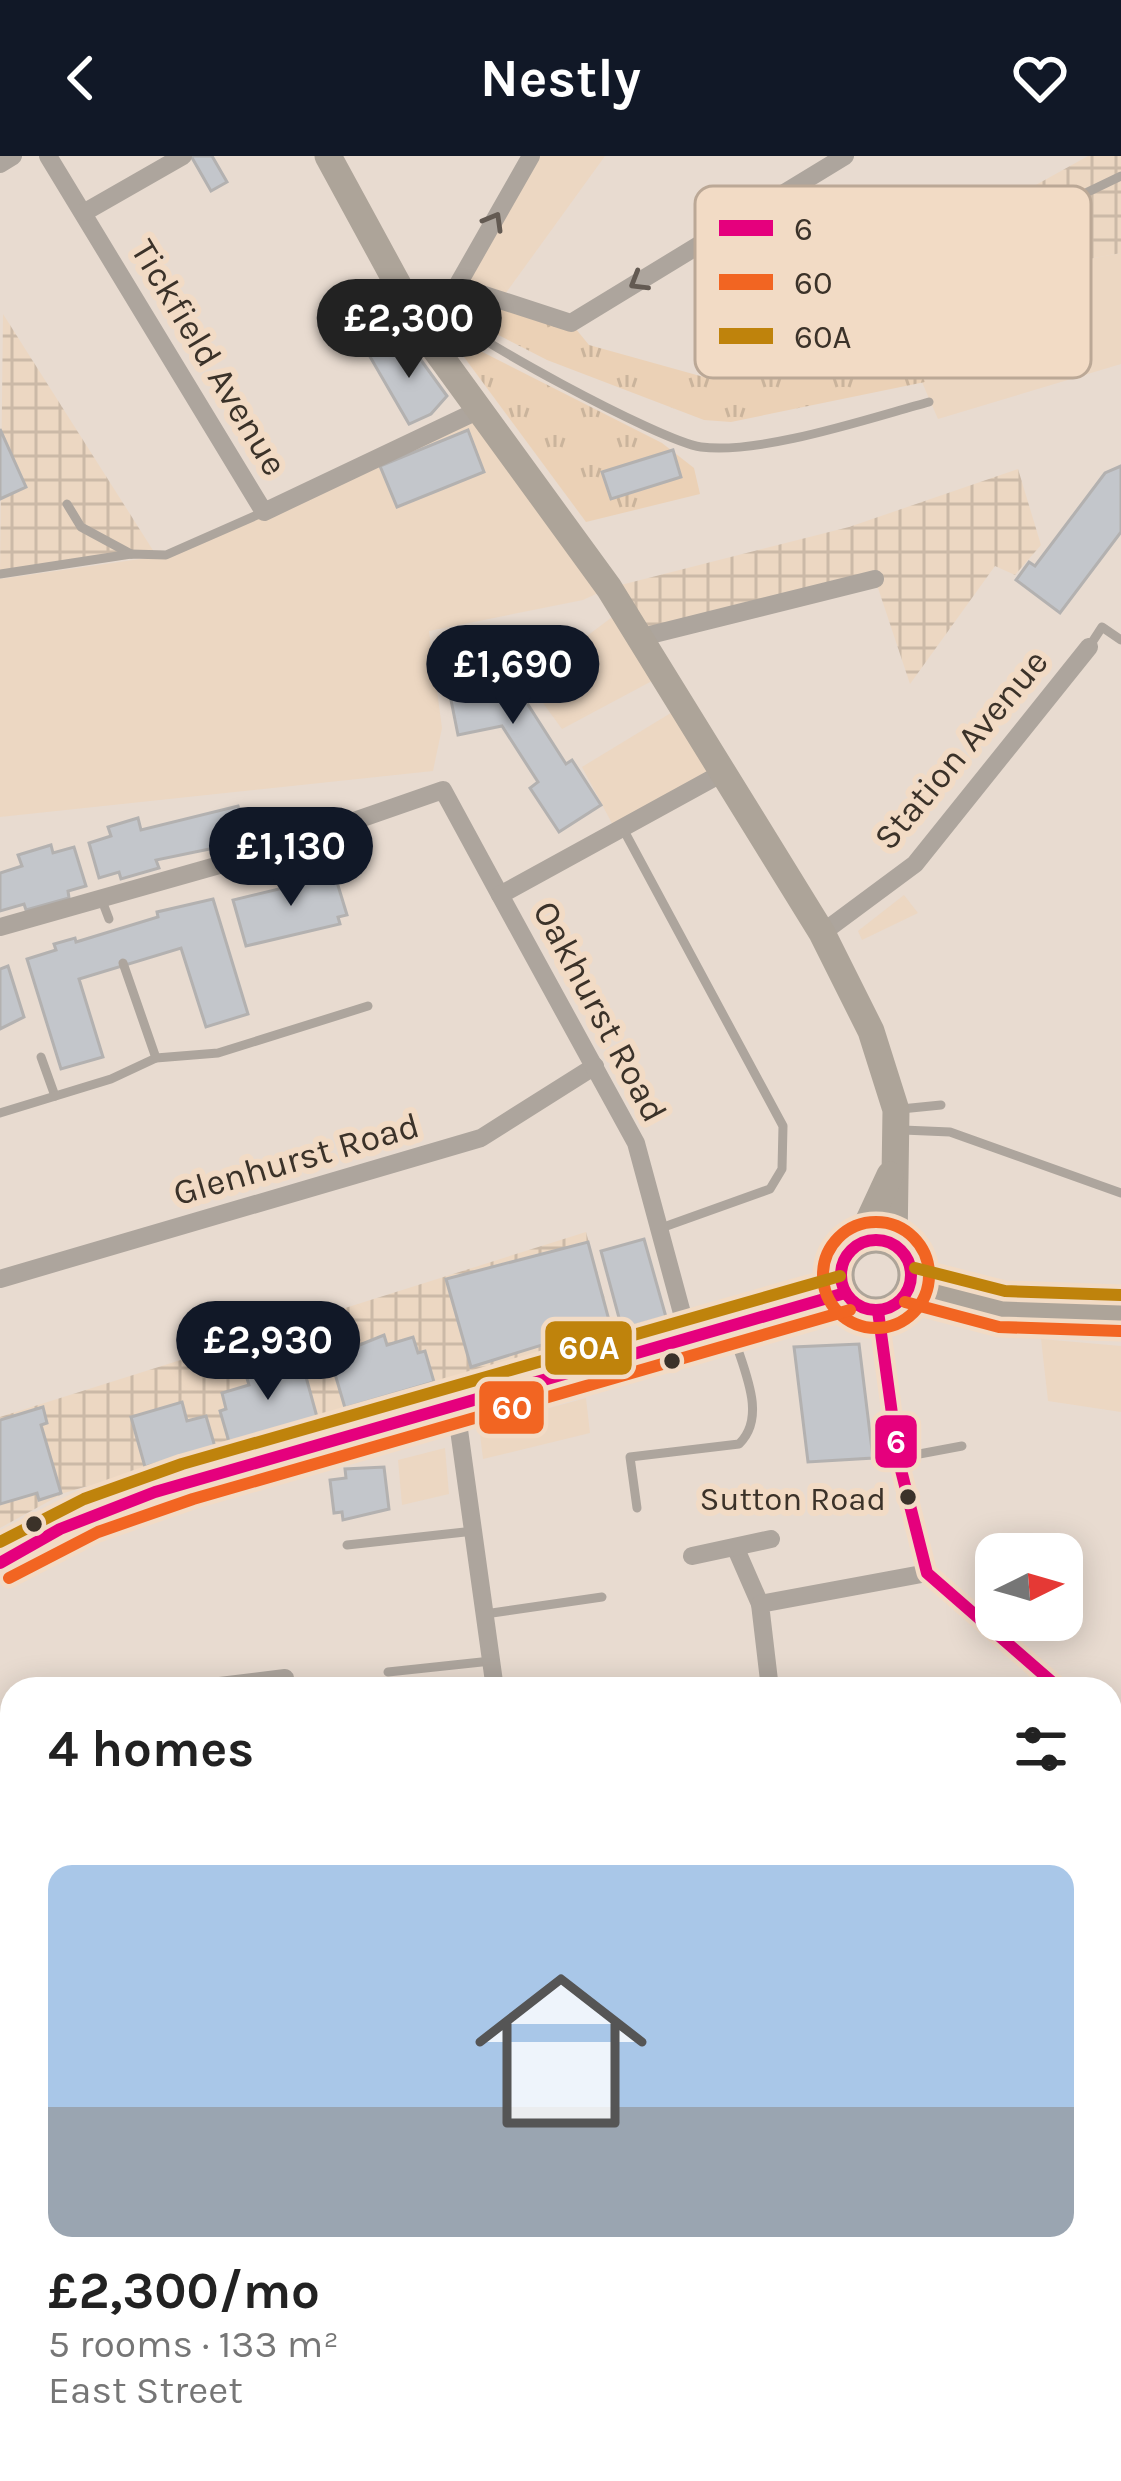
<!DOCTYPE html>
<html lang="en">
<head>
<meta charset="utf-8">
<style>
	:root { --surface:#fff; --page:#f6f6f6; --text:#222; --muted:#767676; --accent:#111827 }
	body { margin:0; font-family:Karla,sans-serif; background:var(--page); color:var(--text); height:100vh; display:flex; flex-direction:column; font-size:45px; white-space:nowrap }
	* { box-sizing:border-box; margin:0 }
	p { font-size:39px; color:var(--muted) }
	.icon { flex:none; width:66px; height:66px; fill:none; stroke:currentColor; stroke-width:2; stroke-linecap:round; stroke-linejoin:round }
	.map { position:relative; flex:1; overflow:hidden }
	.panel { position:absolute; left:0px; top:1521px; width:1122px; height:804px; display:flex; flex-direction:column; background:var(--surface); border-radius:36px 36px 0 0; box-shadow:0 6px 30px #0003 }
	.panel>* { flex:none }
	.needle { width:78px; rotate:85deg }
	.fabs { position:absolute; left:975px; top:1377px; display:grid; gap:24px }
	.fabs a { display:grid; place-items:center; width:108px; height:108px; border-radius:24px; background:var(--surface); box-shadow:0 6px 30px #0003; font-size:60px }
	.price { position:absolute; translate:-50% -102px; padding:0 27px; border-radius:42px; background:var(--accent); color:#fff; font-size:39px; line-height:78px; filter:drop-shadow(0 3px 6px #0008) }
	.price::after { content:''; position:absolute; left:50%; top:72px; width:36px; height:27px; margin-left:-18px; background:inherit; clip-path:polygon(0 0,100% 0,50% 100%) }
	.price.on { background:#222; color:#fff }
	ul { padding:0; list-style:none }
	li { display:grid; align-content:center; gap:24px; height:636px; padding:0 48px }
	li span { display:grid; place-items:center; height:372px; border-radius:24px; color:#555 }
	li>.icon { margin-inline-start:auto }
	span .icon { width:216px; height:216px; fill:#fffc; stroke-width:1 }
	li b { font-size:51px }
	h2 { display:flex; justify-content:space-between; align-items:center; height:144px; padding:0 48px; font-size:51px }
	header { display:flex; justify-content:space-between; align-items:center; height:156px; padding:0 48px; background:var(--accent); color:#fff; font-size:54px; font-weight:700 }
	.map>svg:first-child { display:block }
	.built { fill:#ecd7c2 }
	.industrial { fill:url(#industrial-grid) }
	.grass { fill:url(#grass-tufts) }
	.building { fill:#c3c6cb; stroke:#b3b1b0; stroke-width:3 }
	.lines { fill:none; stroke-linecap:round; stroke-linejoin:round }
	.lane { stroke:#ada59d; stroke-width:9 }
	.street { stroke:#ada59d; stroke-width:18 }
	.secondary { stroke:#ada499; stroke-width:27 }
	.bus-1-casing { stroke:#f2dbc5; stroke-width:21 }
	.bus-2-casing { stroke:#f2dbc5; stroke-width:21 }
	.bus-3-casing { stroke:#f2dbc5; stroke-width:21 }
	.bus-1 { stroke:#e5007d; stroke-width:12 }
	.bus-2 { stroke:#f26522; stroke-width:12 }
	.bus-3 { stroke:#bf830c; stroke-width:12 }
	.oneway { stroke:#635a52 }
	.bus-dot { fill:#3b3229; stroke:#f2dbc5; stroke-width:4.5 }
	.labels { text-anchor:middle; stroke-width:12; stroke-linejoin:round; paint-order:stroke }
	.bus-label { font-size:33px; fill:#3b3229; stroke:#f2dbc5; text-anchor:end }
	.street-label { font-size:36px; fill:#3b3229; stroke:#f2dbc5 }
	.key { fill:#f2dbc5; stroke:#bba896; stroke-width:3 }
	.key-label { font-size:33px; fill:#3b3229 }
	.line-badge { stroke:#f2dbc5; stroke-width:4.5 }
	.badge-label { font-size:33px; text-anchor:middle; font-weight:bold; fill:#fff }
</style>
</head>
<body>
<header><svg class="icon" aria-label="back" viewBox="0 0 24 24"><path d="M15 5l-7 7 7 7"/></svg>Nestly<svg class="icon" aria-label="heart" viewBox="0 0 24 24"><path d="M12 20l-8-8c-3-5 5-10 8-4 3-6 11-1 8 4z"/></svg></header>
<div class="map">
<svg width="1121" height="2325" viewBox="0 0 1121 2325">
	<defs>
		<pattern id="industrial-grid" width="8" height="8" patternUnits="userSpaceOnUse" patternTransform="scale(3)"><rect width="8" height="8" fill="#ecd7c2"/><path d="M0 4h8M4 0v8" fill="none" stroke="#cbb9a7"/></pattern>
		<pattern id="grass-tufts" width="24" height="20" patternUnits="userSpaceOnUse" patternTransform="scale(3)"><rect width="24" height="20" fill="#ebd1b6"/><path d="M3 7l-1-3M5 7V3M7 7l1-3M15 17l-1-3M17 17v-4M19 17l1-3" fill="none" stroke="#cab49c"/></pattern>
	</defs>
	<rect width="100%" height="100%" fill="#e8dbd0"/>
	<g class="built">
		<path d="M531,0H605L503,141L457,130Z"/>
		<path d="M1121,97V208L938,263L885,141Z"/>
		<path d="M479,254L609,432L583,444L429,475L442,572L433,615L0,661V423L161,400Z"/>
		<path d="M623,453L665,518L562,573L527,525Z"/>
		<path d="M684,549L726,615L616,675L582,611Z"/>
		<path d="M904,739L918,757L862,784L858,775Z"/>
		<path d="M1041,1183L1121,1190V1256L1048,1245Z"/>
		<path d="M586,1242L590,1277L483,1303L479,1271Z"/>
		<path d="M445,1292L449,1338L402,1349L398,1304Z"/>
	</g>
	<g class="industrial">
		<path d="M1088,0H1121V97L885,141L876,118Z"/>
		<path d="M3,158L156,399L0,421Z"/>
		<path d="M1018,313L1041,389L1015,419L995,410L910,528L875,423L642,481L609,432L849,371Z"/>
		<path d="M586,1076L614,1175L64,1337L0,1372V1261Z"/>
	</g>
	<g class="grass">
		<path d="M885,141L925,226L731,266L704,264L547,204L475,167L465,152L475,142L571,167L589,189L711,223Z"/>
		<path d="M447,178L662,287L694,312L700,338L586,366Z"/>
	</g>
	<g class="building">
		<path d="M191,0H212L227,26L211,35Z"/>
		<path d="M405,182L447,240L431,258L409,268L369,199Z"/>
		<path d="M0,273L26,331L0,343Z"/>
		<path d="M468,274L484,316L397,351L380,310Z"/>
		<path d="M673,294L681,321L611,343L602,316Z"/>
		<path d="M1121,310V376L1060,457L1016,424L1029,406L1035,410L1105,317Z"/>
		<path d="M486,474L499,537L518,533L566,608L572,604L601,649L559,676L530,632L538,626L502,570L458,579L439,484Z"/>
		<path d="M238,650L248,685L156,704L159,712L121,723L119,716L99,722L89,687L111,680L108,671L138,662L141,674Z"/>
		<path d="M51,689L53,697L74,691L86,730L68,735L69,742L26,754L24,748L0,755V717L22,710L18,699Z"/>
		<path d="M333,713L347,759L338,761L340,768L246,790L233,744L300,728L298,723Z"/>
		<path d="M213,743L248,858L206,871L181,792L79,823L103,901L61,913L27,803L56,794L54,788L75,782L76,786L158,761L157,756Z"/>
		<path d="M8,810L24,861L0,873V813Z"/>
		<path d="M644,1083L666,1161L622,1173L601,1095Z"/>
		<path d="M588,1086L610,1168L471,1211L446,1123Z"/>
		<path d="M384,1179L387,1189L413,1181L418,1197L425,1195L434,1226L345,1252L330,1201Z"/>
		<path d="M859,1188L873,1302L808,1306L794,1191Z"/>
		<path d="M303,1210L317,1261L229,1286L220,1255L226,1253L222,1237L249,1229L246,1219Z"/>
		<path d="M182,1246L187,1265L206,1260L215,1291L145,1311L131,1261Z"/>
		<path d="M43,1251L47,1267L41,1269L61,1337L39,1344L37,1337L0,1348V1264Z"/>
		<path d="M384,1311L389,1353L343,1364L342,1356L334,1357L330,1324L346,1322L345,1313Z"/>
	</g>
	<g class="lines">
		<g class="lane">
			<path d="M982,87L1121,20"/>
			<path d="M432,147C462,178 660,285 701,291C760,299 870,262 929,246"/>
			<path d="M67,348L81,371L131,398"/>
			<path d="M0,418L131,398L166,399L264,356"/>
			<path d="M1089,491L1102,471L1121,484"/>
			<path d="M622,671L783,970L782,1013L770,1033L661,1072"/>
			<path d="M101,742L109,763"/>
			<path d="M123,807L156,902L218,897L368,850"/>
			<path d="M41,901L55,940"/>
			<path d="M901,953L941,949"/>
			<path d="M0,957L111,923L156,902"/>
			<path d="M903,974L950,976L1121,1037"/>
			<path d="M898,1302L962,1290"/>
			<path d="M637,1352L630,1301L739,1288C768,1260 743,1213 733,1178"/>
			<path d="M347,1389L474,1375"/>
			<path d="M485,1458L602,1441"/>
			<path d="M388,1516L491,1505"/>
			<path d="M85,2322L137,2315L153,2325"/>
		</g>
		<g class="street">
			<path d="M48,0L264,356L479,254"/>
			<path d="M0,8L13,0"/>
			<path d="M85,56L183,0"/>
			<path d="M457,130L571,167L845,0"/>
			<path d="M415,159L457,130L531,0"/>
			<path d="M642,481L875,423"/>
			<path d="M0,771L262,697L443,634L500,739"/>
			<path d="M822,777L915,708L1089,491"/>
			<path d="M0,1123L481,982L595,910"/>
			<path d="M878,1155L898,1302L927,1417L1060,1533"/>
			<path d="M689,1183L636,987L500,739L726,615"/>
			<path d="M455,1245L495,1533"/>
			<path d="M736,1393L760,1448"/>
			<path d="M692,1400L771,1383"/>
			<path d="M195,1533L285,1522"/>
			<path d="M770,1533L760,1448L927,1417"/>
			<path d="M0,1625L12,1624"/>
			<path d="M0,1875L12,1873"/>
			<path d="M1110,1929L1121,2015"/>
			<path d="M0,2030L12,2039"/>
			<path d="M0,2132L12,2130"/>
			<path d="M267,2313L274,2325"/>
			<path d="M593,2313L594,2325"/>
			<path d="M861,2313L862,2325"/>
		</g>
		<g class="secondary">
			<path d="M328,0L427,182L609,432L822,777L871,875L896,954L894,1088"/>
			<circle cx="876" cy="1119" r="35"/>
			<path d="M858,1088L890,1019"/>
			<path d="M910,1129L1002,1153L1121,1157"/>
			<path d="M0,1407C78,1355 165,1333 254,1305C449,1243 651,1202 845,1137"/>
		</g>
		<g class="bus-1-casing">
			<g id="bus-1">
				<circle cx="876" cy="1119" r="35"/>
				<path d="M878,1155L898,1302L927,1417L1060,1533"/>
				<path d="M0,1407L60,1373L155,1336L845,1137"/>
			</g>
		</g>
		<g class="bus-2-casing">
			<g id="bus-2">
				<circle cx="876" cy="1119" r="53"/>
				<path d="M905,1146L999,1171L1120,1175"/>
				<path d="M9,1422L98,1376L193,1343L850,1154"/>
			</g>
		</g>
		<g class="bus-3-casing">
			<g id="bus-3">
				<path d="M915,1112L1005,1135L1121,1139"/>
				<path d="M0,1386L84,1343L182,1308L840,1120"/>
			</g>
		</g>
		<use href="#bus-1" class="bus-1"/>
		<use href="#bus-2" class="bus-2"/>
		<use href="#bus-3" class="bus-3"/>
	</g>
	<defs><path id="oneway-chevron" d="M-2-3.5L2.5 0L-2 3.5" fill="none" stroke-width="1.6" stroke-linecap="round" stroke-linejoin="round" transform="scale(3)"/></defs>
	<g class="oneway">
		<use href="#oneway-chevron" transform="translate(494 65) rotate(-60)"/>
		<use href="#oneway-chevron" transform="translate(638 126) rotate(149)"/>
	</g>
	<g class="bus-dot">
		<circle cx="672" cy="1205" r="10"/>
		<circle cx="908" cy="1341" r="10"/>
		<circle cx="34" cy="1368" r="10"/>
	</g>
	<g class="labels">
		<g class="bus-label">
			<text x="886" y="1354">Sutton Road</text>
		</g>
		<g class="street-label">
			<text transform="translate(210 201) rotate(59)" y="13">Tickfield Avenue</text>
			<text transform="translate(960 593) rotate(-50)" y="13">Station Avenue</text>
			<text transform="translate(601 855) rotate(62)" y="13">Oakhurst Road</text>
			<text transform="translate(296 1002) rotate(-16)" y="13">Glenhurst Road</text>
		</g>
	</g>
	<rect x="695" y="30" width="396" height="192" rx="18" class="key"/>
	<rect x="719" y="64" width="54" height="16" fill="#e5007d"/>
	<rect x="719" y="118" width="54" height="16" fill="#f26522"/>
	<rect x="719" y="172" width="54" height="16" fill="#bf830c"/>
	<g class="key-label">
		<text x="794" y="84">6</text>
		<text x="794" y="138">60</text>
		<text x="794" y="192">60A</text>
	</g>
	<g class="line-badge">
		<rect x="543" y="1163" width="91" height="58" rx="12" fill="#bf830c"/>
		<rect x="477" y="1223" width="69" height="57" rx="12" fill="#f26522"/>
		<rect x="873" y="1257" width="46" height="57" rx="12" fill="#e5007d"/>
	</g>
	<g class="badge-label">
		<text x="589" y="1203">60A</text>
		<text x="512" y="1263">60</text>
		<text x="896" y="1297">6</text>
	</g>
</svg>
<div class="fabs">
<a><svg class="needle" viewBox="-14 -14 28 28"><path d="M0-13l5 13h-10z" fill="#e53935"/><path d="M0 13l5-13h-10z" fill="#767676"/></svg></a>
</div>
<b class="price on" style="left:409px;top:225px">£2,300</b>
<b class="price" style="left:513px;top:571px">£1,690</b>
<b class="price" style="left:291px;top:753px">£1,130</b>
<b class="price" style="left:268px;top:1247px">£2,930</b>
<section class="panel">
<h2>4 homes<svg class="icon" aria-label="filters" viewBox="0 0 24 24"><path d="M4 7h16M4 17h16"/><circle cx="9" cy="7" r="2"/><circle cx="15" cy="17" r="2"/></svg></h2>
<ul>
<li><span style="background:linear-gradient(#a9c7e8 65%,#9aa5b1 0)"><svg class="icon" aria-label="home" viewBox="0 0 24 24"><path d="M3 11l9-7 9 7M6 9v11h12V9"/></svg></span><div><b>£2,300/mo</b><p>5 rooms · 133 m²</p><p>East Street</p></div></li>
</ul>
</section>
</div>
</body>
</html>
